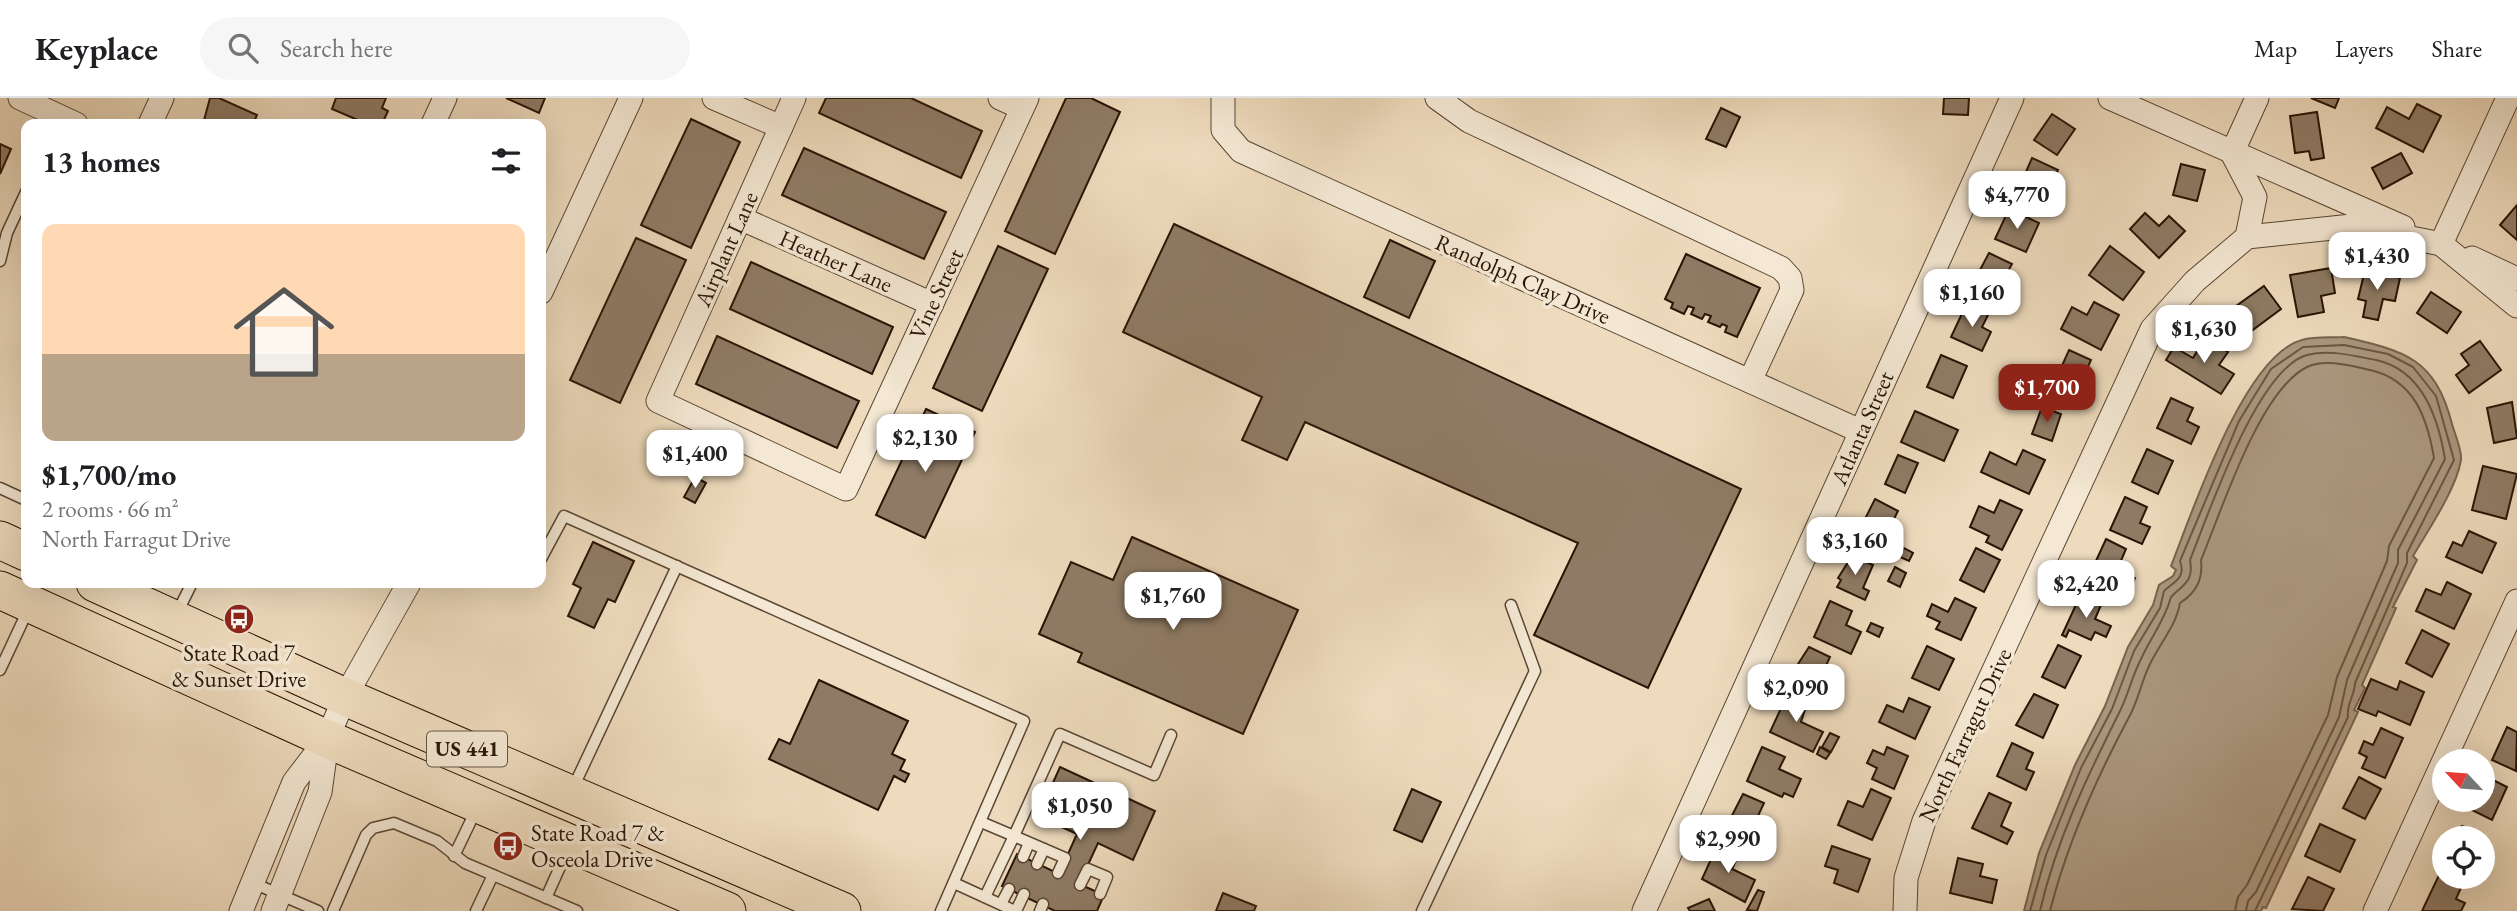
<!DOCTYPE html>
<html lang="en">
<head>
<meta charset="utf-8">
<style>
	:root { --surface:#fff; --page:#f6f6f6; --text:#202124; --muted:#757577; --line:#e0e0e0; --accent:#8f2418 }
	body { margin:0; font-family:"EB Garamond",serif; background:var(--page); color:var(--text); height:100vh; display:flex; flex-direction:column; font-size:26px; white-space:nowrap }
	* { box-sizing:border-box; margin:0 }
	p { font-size:23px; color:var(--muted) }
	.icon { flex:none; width:38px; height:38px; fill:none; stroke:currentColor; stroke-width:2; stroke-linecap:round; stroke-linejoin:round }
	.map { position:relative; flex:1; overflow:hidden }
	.panel { position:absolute; left:21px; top:21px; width:525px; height:469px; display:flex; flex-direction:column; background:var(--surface); border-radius:14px; box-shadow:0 7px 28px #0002 }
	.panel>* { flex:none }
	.needle { width:46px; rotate:296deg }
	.fabs { position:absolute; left:2432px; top:651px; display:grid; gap:14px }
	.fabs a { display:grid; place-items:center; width:63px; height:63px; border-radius:50%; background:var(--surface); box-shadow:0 7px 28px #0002; font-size:35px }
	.price { position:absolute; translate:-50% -60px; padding:0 16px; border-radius:14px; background:#fff; color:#222; font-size:23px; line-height:46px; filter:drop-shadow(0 2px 4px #0008) }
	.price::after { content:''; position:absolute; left:50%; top:42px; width:21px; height:16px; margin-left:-10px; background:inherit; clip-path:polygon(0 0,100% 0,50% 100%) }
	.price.on { background:var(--accent); color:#fff }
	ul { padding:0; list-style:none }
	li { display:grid; align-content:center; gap:14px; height:371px; padding:0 21px }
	li span { display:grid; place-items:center; height:217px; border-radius:14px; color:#555 }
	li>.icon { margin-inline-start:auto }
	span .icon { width:126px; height:126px; fill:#fffc; stroke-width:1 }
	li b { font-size:30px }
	h2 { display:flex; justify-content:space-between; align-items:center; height:84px; padding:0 21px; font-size:30px }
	header { display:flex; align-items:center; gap:42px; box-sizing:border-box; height:98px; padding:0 35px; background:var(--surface); border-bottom:2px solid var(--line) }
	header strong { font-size:33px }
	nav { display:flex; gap:38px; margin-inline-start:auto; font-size:24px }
	.search { width:490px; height:63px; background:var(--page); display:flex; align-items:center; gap:18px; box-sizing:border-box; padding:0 24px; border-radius:38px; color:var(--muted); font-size:26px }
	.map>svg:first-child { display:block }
	.water { fill:#ab977e; stroke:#77634e; stroke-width:2 }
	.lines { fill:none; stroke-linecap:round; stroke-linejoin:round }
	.shore { stroke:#6a5642; stroke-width:2 }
	.building { fill:#8f7b65; stroke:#291405; stroke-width:2 }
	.service-casing { stroke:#5a4633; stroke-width:13 }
	.minor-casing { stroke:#5a4633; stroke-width:25 }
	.primary-casing { stroke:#291405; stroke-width:39 }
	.service { stroke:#f4e8d4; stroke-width:10 }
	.minor { stroke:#f4e8d4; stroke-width:23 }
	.primary { stroke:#eedbbd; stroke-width:37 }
	.labels { text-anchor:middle; stroke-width:7; stroke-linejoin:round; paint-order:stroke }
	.shield { fill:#f4e8d4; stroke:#665443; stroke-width:2 }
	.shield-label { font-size:21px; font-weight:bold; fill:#291405 }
	.street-label { font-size:23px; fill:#291405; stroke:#f4e8d4 }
	.poi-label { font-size:23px; fill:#291405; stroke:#f4e8d4 }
</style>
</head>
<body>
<header>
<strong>Keyplace</strong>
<div class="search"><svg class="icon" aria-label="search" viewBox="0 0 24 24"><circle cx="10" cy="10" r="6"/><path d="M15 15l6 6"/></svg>Search here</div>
<nav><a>Map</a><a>Layers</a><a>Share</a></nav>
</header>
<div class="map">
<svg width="2517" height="813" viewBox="0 0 2517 813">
	<rect width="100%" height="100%" fill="#eedbbd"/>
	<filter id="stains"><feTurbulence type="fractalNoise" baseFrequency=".00286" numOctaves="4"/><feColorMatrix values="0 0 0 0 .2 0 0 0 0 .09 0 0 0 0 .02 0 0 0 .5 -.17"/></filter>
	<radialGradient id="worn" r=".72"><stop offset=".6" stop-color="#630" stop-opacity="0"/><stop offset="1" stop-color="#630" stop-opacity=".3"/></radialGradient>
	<path class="water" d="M2344,239C2405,253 2435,260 2452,326C2455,337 2462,351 2461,362C2456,392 2428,432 2413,458L2417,462L2393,509L2396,510L2362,587L2365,590L2354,612L2358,614L2266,810L2263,809L2261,813H2024L2039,755L2075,667L2105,608L2128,549L2153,507L2159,487L2173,478L2176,472L2171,468C2192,415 2244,257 2302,242C2315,238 2331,240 2344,239Z"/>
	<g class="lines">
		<g class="shore">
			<path d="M2030,813L2046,757L2081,670L2112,611L2134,553L2160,510L2164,493C2175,483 2186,480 2180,463L2239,323L2271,271L2303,249L2344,247L2388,256L2413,269L2436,298L2454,362L2407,455V465L2355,585C2355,597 2346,606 2348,619L2255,813"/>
			<path d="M2040,813C2056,743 2087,679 2119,615C2128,598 2132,578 2141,561C2151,539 2165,522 2171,499C2184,486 2194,483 2190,462C2209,415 2257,271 2307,257C2329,251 2354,258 2376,262C2422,272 2438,319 2445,361L2398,452V465L2347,582L2339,619L2256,794L2248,803L2246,813"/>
			<path d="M2050,813C2067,746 2096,681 2128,621C2138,604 2141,584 2150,566C2160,545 2176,528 2180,505C2197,494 2203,481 2201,462C2222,412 2259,293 2307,269C2325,260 2352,268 2370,272C2414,282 2427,319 2434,360L2389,448L2387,463L2337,579L2328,617L2247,787L2238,799L2235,813"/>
		</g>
	</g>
	<g class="building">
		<path d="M210,0H219L257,17L253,26H203Z"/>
		<path d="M336,0H386L382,10L388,13L382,26H367L332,11Z"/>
		<path d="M506,0H545L539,15Z"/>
		<path d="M826,0H911L982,33L961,80L819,15Z"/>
		<path d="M1066,0H1091L1120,14L1055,156L1005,133Z"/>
		<path d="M1944,0H1969L1968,17L1943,16Z"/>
		<path d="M2311,0H2339L2335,10Z"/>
		<path d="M2417,6L2441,18L2423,54L2376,30L2387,9L2409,21Z"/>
		<path d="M1721,10L1740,19L1726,49L1706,41Z"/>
		<path d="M2317,14L2324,60L2311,62L2309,53L2295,55L2290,18Z"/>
		<path d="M2052,16L2075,31L2057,57L2034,42Z"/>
		<path d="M691,21L740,44L691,150L641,127Z"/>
		<path d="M0,46L11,51L0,76Z"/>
		<path d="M804,50L946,114L924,161L782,97Z"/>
		<path d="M2401,55L2412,75L2383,91L2372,70Z"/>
		<path d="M2032,60L2058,72L2044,103L2018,92Z"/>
		<path d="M2181,66L2205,72L2197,103L2173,97Z"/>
		<path d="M2517,107V142L2500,127Z"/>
		<path d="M2009,111L2039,125L2026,154L1995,141Z"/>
		<path d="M2145,115L2159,128L2169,118L2185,133L2159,160L2130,131Z"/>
		<path d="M1174,126L1741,391L1648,590L1534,537L1578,445L1305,324L1287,362L1242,342L1262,299L1123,234Z"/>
		<path d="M636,140L686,162L620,305L570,282Z"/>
		<path d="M1390,142L1435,163L1409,220L1364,199Z"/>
		<path d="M998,148L1048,171L982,313L933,290Z"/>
		<path d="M2110,148L2144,174L2123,202L2089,177Z"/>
		<path d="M1989,155L2012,166L2006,177L2018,183L2011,197L1999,190L1996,196L1973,185Z"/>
		<path d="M1686,156L1760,190L1737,239L1725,234L1727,228L1722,226L1720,229L1708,224L1711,218L1705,216L1702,221L1691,216L1694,210L1688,208L1684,216L1671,210L1673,205L1665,201Z"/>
		<path d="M751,164L893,229L872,276L730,211Z"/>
		<path d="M2331,170L2335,195L2321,198L2324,214L2298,219L2290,177Z"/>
		<path d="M2365,172L2400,180L2395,203L2383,201L2378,222L2363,219L2366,203L2358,201Z"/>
		<path d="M2264,188L2281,211L2250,234L2232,211Z"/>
		<path d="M2431,194L2461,214L2447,235L2417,215Z"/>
		<path d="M2094,204L2119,217L2101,252L2061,231L2072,209L2087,217Z"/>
		<path d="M1966,207L1988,217L1982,229L1991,234L1982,253L1951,239Z"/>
		<path d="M717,238L859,303L837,350L696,286Z"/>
		<path d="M2205,240L2228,254L2219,267L2234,276L2221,296L2166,262L2174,249L2193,260Z"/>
		<path d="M2480,243L2501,272L2469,295L2456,277L2469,267L2461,256Z"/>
		<path d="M2069,252L2091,262L2075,297L2046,284L2054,267L2061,270Z"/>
		<path d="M1941,257L1967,268L1953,300L1927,289Z"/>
		<path d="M2171,300L2193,310L2187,323L2199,329L2191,346L2157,330Z"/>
		<path d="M2512,304L2517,340L2494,345L2487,310Z"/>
		<path d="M2042,309L2061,316L2052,343L2032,336Z"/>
		<path d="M926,311L975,334L925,440L876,417Z"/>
		<path d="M1915,313L1958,332L1944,363L1901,344Z"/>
		<path d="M2147,351L2173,363L2158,396L2132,384Z"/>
		<path d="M2023,352L2045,362L2029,396L1981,374L1990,354L2016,367Z"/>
		<path d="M1898,357L1918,365L1905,395L1885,386Z"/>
		<path d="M2483,368L2517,376L2506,421L2472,412Z"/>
		<path d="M695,379L706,385L695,405L684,399Z"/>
		<path d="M2125,399L2147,409L2140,425L2150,429L2142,446L2110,432Z"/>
		<path d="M1875,401L1898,413L1885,439L1862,427Z"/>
		<path d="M2000,402L2022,412L2002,452L1986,444L1989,438L1970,429L1979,408L1994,415Z"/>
		<path d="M2469,433L2496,445L2482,475L2446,459L2453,444L2462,448Z"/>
		<path d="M1132,439L1298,512L1243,636L1078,564L1082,555L1039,536L1071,464L1113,482Z"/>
		<path d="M2106,441L2126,451L2117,472L2135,480L2123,507L2084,489Z"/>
		<path d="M593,444L634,463L615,504L608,501L594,530L568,518L581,490L573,486Z"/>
		<path d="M1904,450L1913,455L1909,463L1900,459Z"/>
		<path d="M1976,450L2000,462L1984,494L1960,482Z"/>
		<path d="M1852,458L1873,467L1863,490L1869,493L1865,502L1837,489L1841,482L1838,480Z"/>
		<path d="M1895,469L1906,475L1900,489L1888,483Z"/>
		<path d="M2447,484L2471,496L2454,531L2416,513L2426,491L2441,497Z"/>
		<path d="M2080,498L2101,507L2095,521L2111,528L2106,539L2095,534L2091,542L2069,532L2066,539L2062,537Z"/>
		<path d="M1955,500L1976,510L1961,542L1936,531L1940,524L1927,518L1932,506L1948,514Z"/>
		<path d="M1830,503L1852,513L1846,527L1861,534L1851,556L1814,539Z"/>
		<path d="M1871,525L1883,530L1879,539L1867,533Z"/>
		<path d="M2422,532L2449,546L2432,579L2406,565Z"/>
		<path d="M2058,547L2081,558L2065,590L2042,579Z"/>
		<path d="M1927,548L1954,561L1939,592L1912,580Z"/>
		<path d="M1809,549L1830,559L1822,576L1834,581L1825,600L1793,586L1796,579L1791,577Z"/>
		<path d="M2371,581L2397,592L2400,583L2424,594L2410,627L2378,613L2376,618L2358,611Z"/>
		<path d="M819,582L908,623L892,656L905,662L900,672L909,676L905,684L894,678L878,712L769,661L779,641L790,646Z"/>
		<path d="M1789,593L1808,602L1801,624L1823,634L1813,654L1770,634Z"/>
		<path d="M2034,596L2058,607L2043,640L2016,627Z"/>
		<path d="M1909,600L1930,609L1915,641L1879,624L1887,607L1903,614Z"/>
		<path d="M2507,629L2517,634L2516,673L2492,662Z"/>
		<path d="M2381,630L2403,640L2385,680L2362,670L2367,659L2359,655L2364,643L2373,647Z"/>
		<path d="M1830,635L1839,639L1831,654L1822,649Z"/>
		<path d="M2012,645L2033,655L2026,671L2034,674L2026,692L1997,678Z"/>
		<path d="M1762,649L1785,659L1779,671L1801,681L1793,699L1784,695L1782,699L1747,683Z"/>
		<path d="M1820,649L1830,655L1826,661L1817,656Z"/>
		<path d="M1887,649L1908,658L1894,691L1872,681L1877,670L1867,665L1873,652L1884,657Z"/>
		<path d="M1060,669L1155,713L1133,762L1098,745L1079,786L1104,797L1097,813H1055L1002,788L1017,756L1059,776L1077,736L1038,718Z"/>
		<path d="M2485,678L2507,689L2492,722L2470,711L2474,702H2483Z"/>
		<path d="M2359,679L2381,691L2365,721L2343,710Z"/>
		<path d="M1412,691L1441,704L1422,744L1394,732Z"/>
		<path d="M1871,691L1891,700L1872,742L1838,727L1848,703L1863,709Z"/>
		<path d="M1989,695L2011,705L2001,728L2013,734L2007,746L1972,730Z"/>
		<path d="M1743,696L1764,705L1757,720L1761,721L1759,726L1765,728L1754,744L1725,731Z"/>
		<path d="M2320,726L2355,742L2340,774L2305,758Z"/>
		<path d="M2462,728L2483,738L2482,740H2456Z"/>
		<path d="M1717,748L1738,758L1732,771L1755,782L1745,804L1702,781Z"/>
		<path d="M1832,748L1870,761L1858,794L1834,785L1838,772L1825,768Z"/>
		<path d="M2483,755L2493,760L2488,769L2483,766Z"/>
		<path d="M1958,760L1983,766L1980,778L1997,782L1992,805L1950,795Z"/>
		<path d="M2440,775L2463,785L2456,801L2465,805L2461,813H2422Z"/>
		<path d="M2308,779L2334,791L2323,813L2292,811Z"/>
		<path d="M1758,792L1764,794L1757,813L1747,812Z"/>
		<path d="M1223,795L1256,808L1254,813H1216Z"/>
		<path d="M1709,801L1715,813H1690L1688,810Z"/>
	</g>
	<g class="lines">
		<g class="service-casing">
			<g id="service">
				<path d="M0,163L7,135L26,94"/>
				<path d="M0,390L26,402"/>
				<path d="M541,461L564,418L1024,623L941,813"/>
				<path d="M176,517L192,485"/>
				<path d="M0,572L28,512"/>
				<path d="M573,690L677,468"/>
				<path d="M981,724L1014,738L985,799"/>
				<path d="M454,758L477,710"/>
				<path d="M1023,759L1029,745"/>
				<path d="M1037,766L1044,751"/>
				<path d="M1058,775L1065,760L1014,738L1060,636L1154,677L1171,637"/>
				<path d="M253,785L318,813"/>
				<path d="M954,785L1015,813"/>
				<path d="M1080,787L1088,771L1107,779L1100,796"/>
				<path d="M546,800L568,751"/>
				<path d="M1001,806L1009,791"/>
				<path d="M333,813L366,737L373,730L394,725L437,743L465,765L577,813"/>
				<path d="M476,813L493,777"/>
				<path d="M1016,813L1024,796"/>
				<path d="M1040,813L1043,806"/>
				<path d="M1422,813L1535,573L1511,507"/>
			</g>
		</g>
		<g class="minor-casing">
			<g id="minor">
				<path d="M20,0L76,26"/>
				<path d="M714,0L781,29"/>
				<path d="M794,0L658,303L846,391L1027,0"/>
				<path d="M1000,0L1022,10"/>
				<path d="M1223,0V32L1241,53L1860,333"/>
				<path d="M1437,0L1469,23L1781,170L1790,180L1792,192L1750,283"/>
				<path d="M2110,0L2403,129"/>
				<path d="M150,26L162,0"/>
				<path d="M433,26L445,0"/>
				<path d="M740,120L932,206"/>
				<path d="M2247,139L2255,99L2232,55L2257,0"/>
				<path d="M2441,146L2508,0"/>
				<path d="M2472,160L2517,181"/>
				<path d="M541,194L631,0"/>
				<path d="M241,813L294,684L327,641L345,599L409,485"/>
				<path d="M273,813L320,694L327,644"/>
				<path d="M1644,813L2012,0"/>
				<path d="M1905,813L1906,780L1924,723L2152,231L2195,183L2247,139L2352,128L2441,146L2517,208"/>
				<path d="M2375,813L2517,503"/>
			</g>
		</g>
		<g class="primary-casing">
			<g id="primary">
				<path d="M0,442L26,454"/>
				<path d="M95,485L345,599L842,813"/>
				<path d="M0,492L327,641L727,813"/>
			</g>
		</g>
		<use href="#service" class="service"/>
		<use href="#minor" class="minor"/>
		<use href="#primary" class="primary"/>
	</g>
	<defs>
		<g id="bus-disc" transform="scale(1.575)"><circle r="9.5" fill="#8f2418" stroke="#f4e8d4"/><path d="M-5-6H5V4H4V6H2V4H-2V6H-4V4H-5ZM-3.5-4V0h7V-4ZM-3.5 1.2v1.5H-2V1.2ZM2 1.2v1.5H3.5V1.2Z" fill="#fff"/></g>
	</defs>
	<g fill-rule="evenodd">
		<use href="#bus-disc" x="239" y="521"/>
		<use href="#bus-disc" x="508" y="748"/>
	</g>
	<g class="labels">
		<rect class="shield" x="427" y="633.5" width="80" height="35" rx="5"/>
		<g class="shield-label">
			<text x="467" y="658">US 441</text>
		</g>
		<g class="street-label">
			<text transform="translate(726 151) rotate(-66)" y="8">Airplant Lane</text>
			<text transform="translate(836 163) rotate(24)" y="8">Heather Lane</text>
			<text transform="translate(1523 181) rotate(24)" y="8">Randolph Clay Drive</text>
			<text transform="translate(936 196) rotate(-65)" y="8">Vine Street</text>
			<text transform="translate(1862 330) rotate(-66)" y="8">Atlanta Street</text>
			<text transform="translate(1965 637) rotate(-65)" y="8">North Farragut Drive</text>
		</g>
		<g class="poi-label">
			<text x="239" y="563">State Road 7<tspan x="239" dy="26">&amp; Sunset Drive</tspan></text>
			<text x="531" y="743" text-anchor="start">State Road 7 &amp;<tspan x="531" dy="26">Osceola Drive</tspan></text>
		</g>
	</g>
	<rect width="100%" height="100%" filter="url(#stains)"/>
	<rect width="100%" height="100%" fill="url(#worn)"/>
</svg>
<div class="fabs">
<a><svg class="needle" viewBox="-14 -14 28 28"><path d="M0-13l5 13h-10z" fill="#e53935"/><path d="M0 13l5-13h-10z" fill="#757577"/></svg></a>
<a><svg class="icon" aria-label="locate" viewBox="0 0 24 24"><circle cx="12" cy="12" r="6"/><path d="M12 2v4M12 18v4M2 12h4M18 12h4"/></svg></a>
</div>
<b class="price" style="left:2017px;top:133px">$4,770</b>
<b class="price" style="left:2377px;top:194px">$1,430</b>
<b class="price" style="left:1972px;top:231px">$1,160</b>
<b class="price" style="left:2204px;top:267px">$1,630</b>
<b class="price on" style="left:2047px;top:326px">$1,700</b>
<b class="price" style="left:925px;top:376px">$2,130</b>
<b class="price" style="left:695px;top:392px">$1,400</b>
<b class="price" style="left:1855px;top:479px">$3,160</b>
<b class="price" style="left:2086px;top:522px">$2,420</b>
<b class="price" style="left:1173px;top:534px">$1,760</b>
<b class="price" style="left:1796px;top:626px">$2,090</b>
<b class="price" style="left:1080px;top:744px">$1,050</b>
<b class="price" style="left:1728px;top:777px">$2,990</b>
<section class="panel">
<h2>13 homes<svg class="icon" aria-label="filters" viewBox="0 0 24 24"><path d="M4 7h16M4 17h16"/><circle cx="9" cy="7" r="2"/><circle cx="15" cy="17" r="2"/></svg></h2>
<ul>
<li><span style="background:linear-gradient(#ffd9b3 60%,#b9a48a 0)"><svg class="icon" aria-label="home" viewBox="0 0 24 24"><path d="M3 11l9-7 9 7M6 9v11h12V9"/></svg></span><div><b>$1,700/mo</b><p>2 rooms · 66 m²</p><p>North Farragut Drive</p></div></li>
</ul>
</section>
</div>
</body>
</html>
